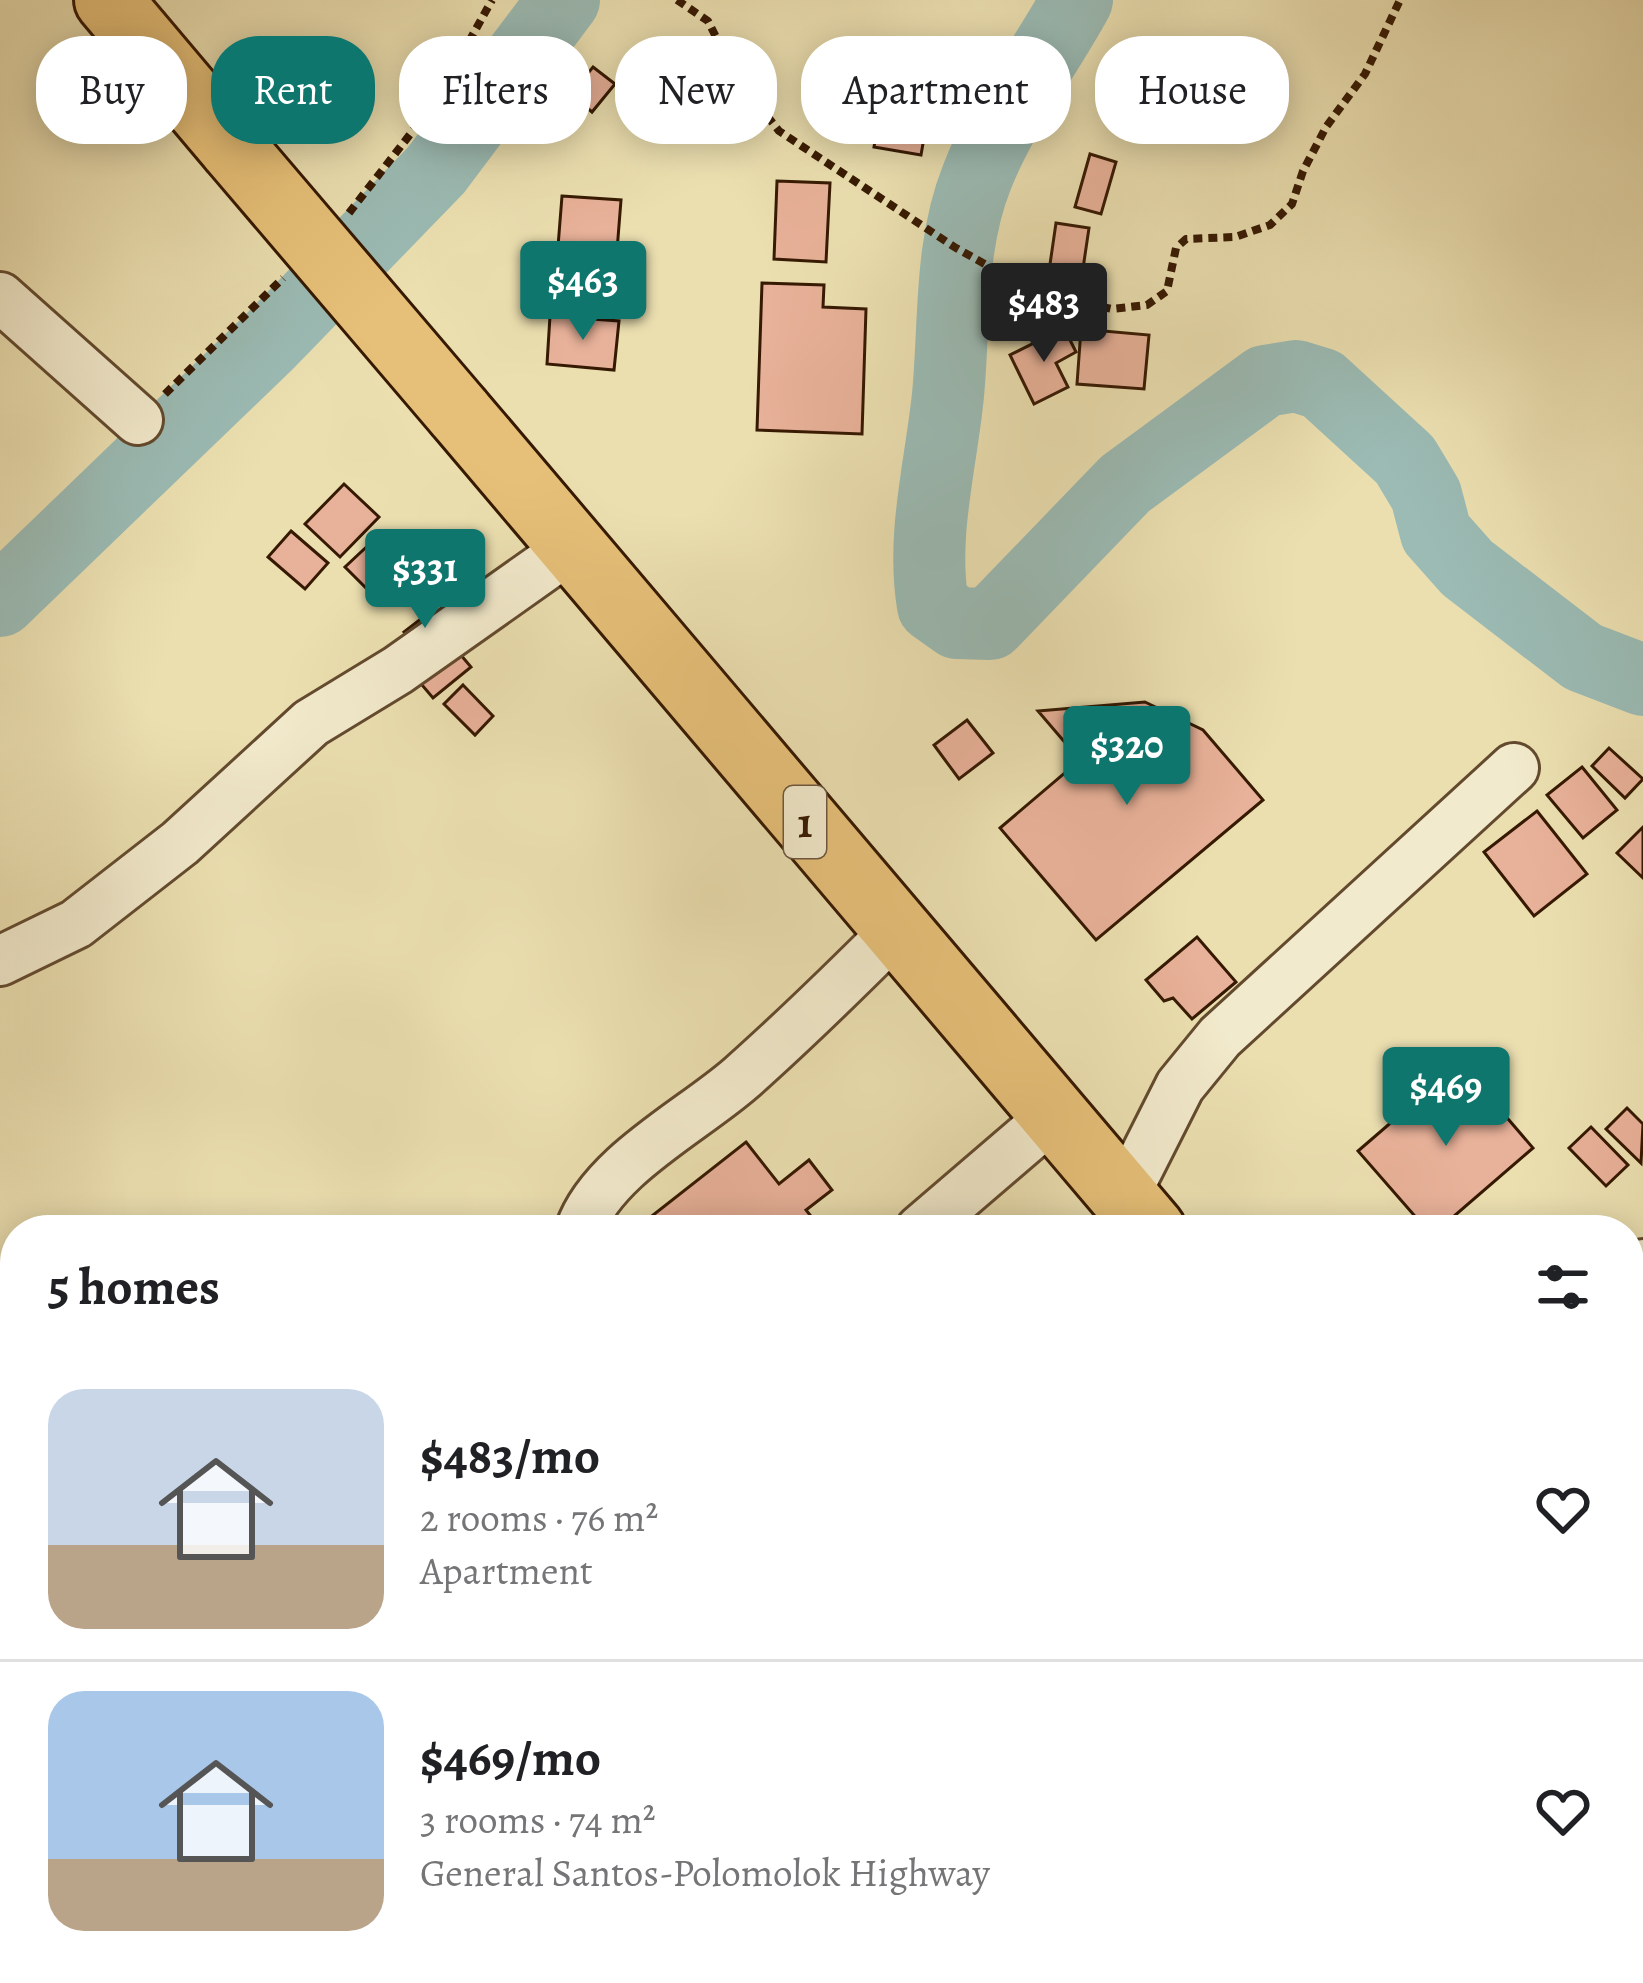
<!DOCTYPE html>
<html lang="en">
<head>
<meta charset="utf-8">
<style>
	:root { --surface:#fff; --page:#f2f2f2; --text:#202124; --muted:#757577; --line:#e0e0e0; --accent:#0f766e }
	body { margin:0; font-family:Alegreya,serif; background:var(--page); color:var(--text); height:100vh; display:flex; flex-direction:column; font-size:45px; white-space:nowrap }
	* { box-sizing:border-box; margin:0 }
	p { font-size:39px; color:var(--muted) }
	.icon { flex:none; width:66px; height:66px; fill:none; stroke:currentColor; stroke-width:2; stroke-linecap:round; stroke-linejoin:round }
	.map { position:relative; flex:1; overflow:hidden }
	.side { position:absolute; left:0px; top:1215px; width:1644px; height:768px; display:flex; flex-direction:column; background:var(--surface); border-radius:48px 48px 0 0; box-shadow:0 6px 30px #0003 }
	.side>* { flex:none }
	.top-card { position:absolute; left:36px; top:36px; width:1572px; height:108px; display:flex; gap:24px }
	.price { position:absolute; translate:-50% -102px; padding:0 27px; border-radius:12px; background:var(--accent); color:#fff; font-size:39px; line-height:78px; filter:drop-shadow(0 3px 6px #0008) }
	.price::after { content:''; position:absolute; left:50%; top:72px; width:36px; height:27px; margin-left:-18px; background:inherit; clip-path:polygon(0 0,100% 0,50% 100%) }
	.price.selected { background:#222; color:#fff }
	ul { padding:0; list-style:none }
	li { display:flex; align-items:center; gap:36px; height:300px; padding:0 48px }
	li+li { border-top:3px solid var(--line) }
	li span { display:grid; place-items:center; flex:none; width:336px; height:240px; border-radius:36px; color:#555 }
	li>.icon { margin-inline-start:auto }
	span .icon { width:144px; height:144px; fill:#fffc; stroke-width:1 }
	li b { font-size:51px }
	h2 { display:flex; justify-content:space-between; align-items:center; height:144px; padding:0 48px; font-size:51px }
	.chip { padding:0 42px; border-radius:48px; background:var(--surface); box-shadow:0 6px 30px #0003; font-size:42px; line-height:108px }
	.chip.selected { background:var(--accent); color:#fff }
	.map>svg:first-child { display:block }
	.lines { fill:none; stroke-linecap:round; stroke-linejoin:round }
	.river { stroke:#9bbbb4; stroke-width:72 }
	.building { fill:#e8b199; stroke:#361902; stroke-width:3 }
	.minor-casing { stroke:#634a2e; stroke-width:54 }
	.highway-casing { stroke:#361902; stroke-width:72 }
	.path { stroke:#361902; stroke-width:8; stroke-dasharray:9 6; stroke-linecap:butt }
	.minor { stroke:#f2eacc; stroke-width:48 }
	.highway { stroke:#e6c078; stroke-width:66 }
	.highway-bridge-casing { stroke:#361902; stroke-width:72; stroke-linecap:butt }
	.highway-bridge { stroke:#e6c078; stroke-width:66 }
	.labels { text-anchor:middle; stroke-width:9; stroke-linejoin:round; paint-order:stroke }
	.shield { fill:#f2eacc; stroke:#6e583f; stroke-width:3 }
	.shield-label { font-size:42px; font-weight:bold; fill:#361902 }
</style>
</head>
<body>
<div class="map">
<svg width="1643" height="1983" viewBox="0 0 1643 1983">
	<rect width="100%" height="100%" fill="#ebdfb0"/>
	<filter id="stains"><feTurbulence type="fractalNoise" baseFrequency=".00167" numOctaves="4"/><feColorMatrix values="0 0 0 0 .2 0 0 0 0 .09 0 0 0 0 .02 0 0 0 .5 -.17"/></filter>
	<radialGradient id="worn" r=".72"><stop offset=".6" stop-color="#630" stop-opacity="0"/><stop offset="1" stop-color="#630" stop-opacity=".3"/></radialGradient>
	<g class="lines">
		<g class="river">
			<path d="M1077,0C1045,59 1002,113 977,177C949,247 955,321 948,395C941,465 921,535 933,606L957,623L990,624L1125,484L1265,381L1296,376L1322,384L1405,460L1426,495L1436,533L1467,568L1583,657L1643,680"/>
			<path d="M0,601L270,341L436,170L564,0"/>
		</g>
	</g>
	<g class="building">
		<path d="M63,49L104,97L92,116L48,70Z"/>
		<path d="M593,67L615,84L592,112L571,94Z"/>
		<path d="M882,101L929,109L921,155L874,147Z"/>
		<path d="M1090,154L1116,162L1101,214L1075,207Z"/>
		<path d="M777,181L830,183L826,262L774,259Z"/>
		<path d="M562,196L621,200L615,276L556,272Z"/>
		<path d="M1056,223L1089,228L1081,282L1048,278Z"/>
		<path d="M762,283L824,285L823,307L866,309L862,434L757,430Z"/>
		<path d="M550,316L619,321L614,370L547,364Z"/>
		<path d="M1064,328L1076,352L1056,363L1068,387L1034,404L1010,355Z"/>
		<path d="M1081,329L1149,335L1144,389L1077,384Z"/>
		<path d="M344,484L379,517L340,557L305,524Z"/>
		<path d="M291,531L328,563L305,589L268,557Z"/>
		<path d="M376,538L413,577L383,605L345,567Z"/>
		<path d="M431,611L446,630L420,650L404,632Z"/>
		<path d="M449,641L471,667L433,698L411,672Z"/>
		<path d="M463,685L493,716L475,735L444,704Z"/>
		<path d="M1145,702L1203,730L1263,800L1096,940L1000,828L1080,760L1038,711Z"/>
		<path d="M967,720L993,753L959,779L934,745Z"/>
		<path d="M1609,748L1643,779L1625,798L1592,766Z"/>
		<path d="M1582,767L1617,810L1583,838L1547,795Z"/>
		<path d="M1537,811L1587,874L1534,916L1484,852Z"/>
		<path d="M1643,827V878L1617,853Z"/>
		<path d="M1197,937L1236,982L1192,1019L1173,998L1164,1001L1146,980Z"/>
		<path d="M1460,1063L1533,1148L1438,1230H1427L1358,1151Z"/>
		<path d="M1627,1108L1643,1124L1641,1163L1606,1129Z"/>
		<path d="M1591,1127L1628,1165L1606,1186L1569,1148Z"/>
		<path d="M746,1142L779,1184L809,1160L832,1190L806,1210L822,1230H634Z"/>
	</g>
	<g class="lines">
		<g class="minor-casing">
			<g id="minor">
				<path d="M0,297L138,420"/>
				<path d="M0,961L76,924L180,843L311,723L398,670L572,547"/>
				<path d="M1124,1197L1180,1086L1220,1037L1514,768"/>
				<path d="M580,1230C602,1166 692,1121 741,1078C795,1030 846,980 897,929"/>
				<path d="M920,1230L1054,1115"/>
				<path d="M1629,1277L1643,1264"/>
				<path d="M1629,1623L1643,1642"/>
			</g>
		</g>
		<g class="highway-casing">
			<g id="highway">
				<path d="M108,0L233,148"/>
				<path d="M459,413L1152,1230"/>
				<path d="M1629,1792L1643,1809"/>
			</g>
		</g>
		<g class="path">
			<path d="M677,0L708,21L736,77L779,131L956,248L1037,293L1112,309L1147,305L1167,291L1176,248L1186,239L1235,237L1270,225L1292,204L1303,171L1326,127L1365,74L1400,0"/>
			<path d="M349,213L436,101L492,0"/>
			<path d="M165,394L283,278"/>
		</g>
		<use href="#minor" class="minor"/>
		<use href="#highway" class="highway"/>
		<g class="highway-bridge-casing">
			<path id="highway-bridge" d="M233,148L459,413"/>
		</g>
		<use href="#highway-bridge" class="highway-bridge"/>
	</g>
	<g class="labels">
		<rect class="shield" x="784" y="786" width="42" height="72" rx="9"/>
		<g class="shield-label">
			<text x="805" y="837">1</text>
		</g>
	</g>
	<rect width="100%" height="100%" filter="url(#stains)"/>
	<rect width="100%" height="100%" fill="url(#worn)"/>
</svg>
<b class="price" style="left:583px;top:343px">$463</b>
<b class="price selected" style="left:1044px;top:365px">$483</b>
<b class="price" style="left:425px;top:631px">$331</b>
<b class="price" style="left:1127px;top:808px">$320</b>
<b class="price" style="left:1446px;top:1149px">$469</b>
<div class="top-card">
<a class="chip">Buy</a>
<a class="chip selected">Rent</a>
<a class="chip">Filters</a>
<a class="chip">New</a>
<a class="chip">Apartment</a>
<a class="chip">House</a>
</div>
<section class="side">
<h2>5 homes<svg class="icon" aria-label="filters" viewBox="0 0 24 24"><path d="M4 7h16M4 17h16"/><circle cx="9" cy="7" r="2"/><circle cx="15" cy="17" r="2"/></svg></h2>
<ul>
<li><span style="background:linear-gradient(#c9d6e8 65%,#b9a48a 0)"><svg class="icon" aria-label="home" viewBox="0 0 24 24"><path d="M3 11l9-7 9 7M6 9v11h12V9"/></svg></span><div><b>$483/mo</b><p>2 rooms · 76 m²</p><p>Apartment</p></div><svg class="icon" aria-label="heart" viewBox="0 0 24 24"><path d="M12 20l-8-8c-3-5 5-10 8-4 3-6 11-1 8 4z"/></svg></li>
<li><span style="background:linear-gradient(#a9c7e8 70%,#b9a48a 0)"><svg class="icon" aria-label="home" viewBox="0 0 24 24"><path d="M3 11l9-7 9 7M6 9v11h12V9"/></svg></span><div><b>$469/mo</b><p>3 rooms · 74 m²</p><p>General Santos-Polomolok Highway</p></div><svg class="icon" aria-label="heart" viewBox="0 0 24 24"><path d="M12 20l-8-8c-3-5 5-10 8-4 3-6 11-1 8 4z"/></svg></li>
</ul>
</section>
</div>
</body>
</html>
